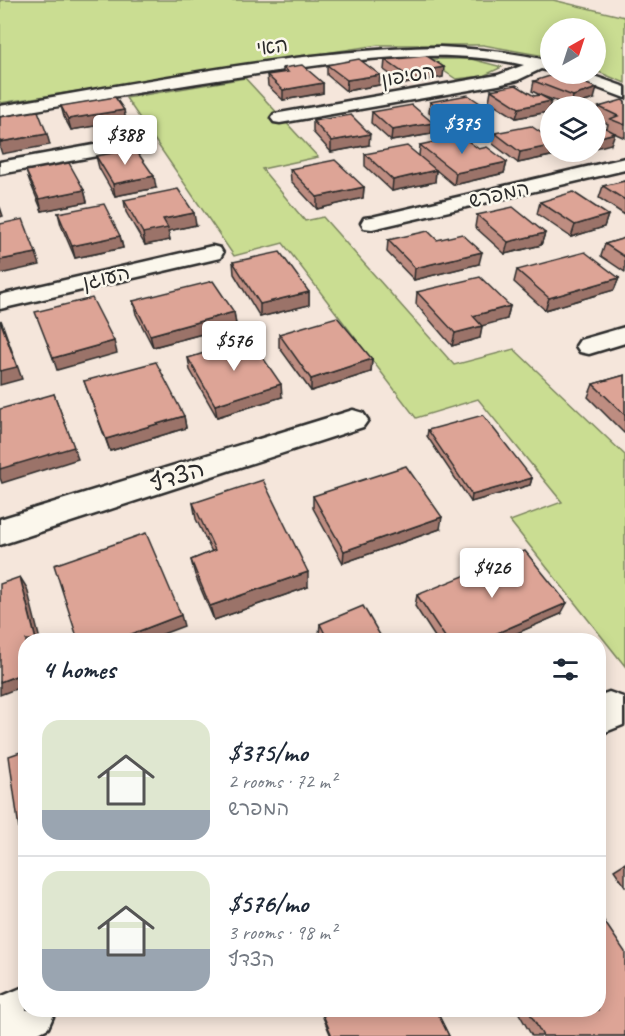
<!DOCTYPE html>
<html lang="en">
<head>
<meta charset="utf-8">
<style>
	:root { --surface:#fff; --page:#f2f2f3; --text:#1f2937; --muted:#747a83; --line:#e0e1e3; --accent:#1f6fb2 }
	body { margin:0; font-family:Caveat,"Playpen Sans Hebrew",sans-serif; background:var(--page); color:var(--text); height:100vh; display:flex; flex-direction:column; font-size:22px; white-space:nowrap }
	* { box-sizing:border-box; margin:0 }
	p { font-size:20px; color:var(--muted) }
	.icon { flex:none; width:33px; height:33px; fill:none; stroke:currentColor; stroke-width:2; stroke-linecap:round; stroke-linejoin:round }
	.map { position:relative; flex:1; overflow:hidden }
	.side { position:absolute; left:18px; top:633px; width:588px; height:384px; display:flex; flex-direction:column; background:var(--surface); border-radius:24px; box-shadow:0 3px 15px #0003 }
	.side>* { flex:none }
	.needle { width:39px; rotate:39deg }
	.controls { position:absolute; left:540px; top:18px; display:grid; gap:12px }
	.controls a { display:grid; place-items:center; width:66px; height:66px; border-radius:50%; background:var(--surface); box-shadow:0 3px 15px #0003; font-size:30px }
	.price { position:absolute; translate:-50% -51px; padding:0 14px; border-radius:6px; background:#fff; color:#222; font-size:20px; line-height:39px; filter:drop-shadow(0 2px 3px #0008) }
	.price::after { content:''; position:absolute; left:50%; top:36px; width:18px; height:14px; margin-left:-9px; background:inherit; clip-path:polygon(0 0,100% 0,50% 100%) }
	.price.current { background:var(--accent); color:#fff }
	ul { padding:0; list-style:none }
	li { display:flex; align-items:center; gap:18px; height:150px; padding:0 24px }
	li+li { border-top:2px solid var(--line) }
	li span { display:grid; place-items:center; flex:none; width:168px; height:120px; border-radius:18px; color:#555 }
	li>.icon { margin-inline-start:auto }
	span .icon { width:72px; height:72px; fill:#fffc; stroke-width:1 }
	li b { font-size:26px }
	h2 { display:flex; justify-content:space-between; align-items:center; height:72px; padding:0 24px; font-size:26px }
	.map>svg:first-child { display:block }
	.green { fill:#cadd92; stroke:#7a845e; stroke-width:1.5 }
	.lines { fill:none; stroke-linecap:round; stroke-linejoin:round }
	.street-casing { stroke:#2b2b2b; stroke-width:5 }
	.street { fill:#fbf7ec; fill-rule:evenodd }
	.wall { fill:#be8d81; stroke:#2b2b2b; stroke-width:1.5 }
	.shaded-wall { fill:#9b7369; stroke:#2b2b2b; stroke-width:1.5 }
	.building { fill:#dda496; stroke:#2b2b2b; stroke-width:1.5 }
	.labels { text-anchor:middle; stroke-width:5; stroke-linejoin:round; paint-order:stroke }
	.far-street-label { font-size:20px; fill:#2b2b2b; stroke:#fbf7ec }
	.street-label { font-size:24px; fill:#2b2b2b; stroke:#fbf7ec }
</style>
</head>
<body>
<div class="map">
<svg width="625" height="1036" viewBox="0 0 625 1036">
	<rect width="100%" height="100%" fill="#f5e6db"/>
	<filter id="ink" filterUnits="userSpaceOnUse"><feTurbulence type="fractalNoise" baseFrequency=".0167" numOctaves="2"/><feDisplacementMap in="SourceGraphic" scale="12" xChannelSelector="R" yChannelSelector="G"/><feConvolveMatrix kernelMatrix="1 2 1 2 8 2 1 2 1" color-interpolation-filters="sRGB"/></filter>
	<g filter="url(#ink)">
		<g class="green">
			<path d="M0,0H553L625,17V83L596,71V28H550V57L483,45H378L0,103Z"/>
			<path d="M426,59H471L502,67L483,76L456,79Z"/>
			<path d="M245,78L318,157L262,169L305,221L323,217L454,365L514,349L625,455V666L510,521L562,502L478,399L416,418L283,243L234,256L126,98Z"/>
		</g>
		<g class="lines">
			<g class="street-casing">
				<g id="street">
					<path d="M440,47C478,49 515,52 550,61V71L541,69L518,80L498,85L280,123L274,122L271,118L274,114L498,75L524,65C441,46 353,60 270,72C180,85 90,101 0,116V106C145,82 293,50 440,47Z"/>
					<path d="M567,74H588L625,87V98L569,77Z"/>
					<path d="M138,137L145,139L147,143L145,147L0,174V162Z"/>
					<path d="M625,158V170L372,229L364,228L361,223L364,218L372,217Z"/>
					<path d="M212,246L220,248L223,253L220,258L0,309V295Z"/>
					<path d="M625,327V343L589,354L580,352L576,346L580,340Z"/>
					<path d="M353,410L363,413L368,420L363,427L0,545V519Z"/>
					<path d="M609,692L623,697V725L598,735V696Z"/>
					<path d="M26,986V1010H56L48,1028L33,1036H0V997Z"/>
				</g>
			</g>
			<use href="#street" class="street"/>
		</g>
		<g class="wall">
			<path d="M385,60L443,77L404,84L384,70Z"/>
			<path d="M327,65L379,85L346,91L327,75Z"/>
			<path d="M283,68L323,83V93L283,100L268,86L267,75L283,73Z"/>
			<path d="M534,81L594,99L572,106H569L540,95L548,112L516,118L489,101L491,90L534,96L540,95L532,91Z"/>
			<path d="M430,102L484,118L477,119L476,125L453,130L429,113Z"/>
			<path d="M625,102V138L614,133L611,144L607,129L608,124L596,118L599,107Z"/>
			<path d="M61,106L126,121L71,130L64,117Z"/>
			<path d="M372,112L431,134L391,141L371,123Z"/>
			<path d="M550,120V135L545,132L548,121Z"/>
			<path d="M313,121L369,145L331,152L313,132Z"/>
			<path d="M495,133L550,152H556L555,155L518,163L493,144Z"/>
			<path d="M420,145L479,149L507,162L504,173L454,185L436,170L435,182L392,191L365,166V154L419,156Z"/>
			<path d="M96,156L156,188L115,196L99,168Z"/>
			<path d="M290,169L364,187L363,198L317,209L291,181Z"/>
			<path d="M26,171L84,190L87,202L42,211L30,182Z"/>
			<path d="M625,181V215L599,198L603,186Z"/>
			<path d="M124,200L196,225L168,231L170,240L145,245L126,212Z"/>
			<path d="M540,202L608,215L604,227L571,237L537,214Z"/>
			<path d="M58,213L120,236L123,248L75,258L61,225Z"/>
			<path d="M477,215L545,233L541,245L505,254L475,227Z"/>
			<path d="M625,238V272L601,256L605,244Z"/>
			<path d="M388,240H437L479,264L414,280L387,252Z"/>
			<path d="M233,262L309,292V305L260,317L234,274Z"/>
			<path d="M517,270L619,278L614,290L545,310L514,282Z"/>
			<path d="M417,292L510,306L507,319L482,325L480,338L452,346L416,304Z"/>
			<path d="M133,301L234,312L236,325L153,347L136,314Z"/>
			<path d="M279,334L372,359L371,372L311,391L279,347Z"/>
			<path d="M188,358L282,397L217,417L190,370Z"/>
			<path d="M625,375V432L624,433L588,397L593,384Z"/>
			<path d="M84,381L184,416L186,428L110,451Z"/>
			<path d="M428,430L532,478L530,485L471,502L427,436Z"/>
			<path d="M313,496L440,529L343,563L313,508Z"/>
			<path d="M193,503L308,587L214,620L195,575L191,560L212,552L196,519Z"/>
			<path d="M417,595L561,614L501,640H437L415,606Z"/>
			<path d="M320,624L383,640H322L319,635Z"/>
			<path d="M625,863V886L614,870Z"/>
			<path d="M320,1010H436L449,1036H331Z"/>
			<path d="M517,1010H598L625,1036H532Z"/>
		</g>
		<g class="shaded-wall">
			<path d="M444,67L443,77L404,84L405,74Z"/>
			<path d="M380,75L379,85L346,91L347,80Z"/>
			<path d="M323,83V93L283,100V90Z"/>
			<path d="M597,88L594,99L571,106L573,96Z"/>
			<path d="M551,101L548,112L516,118L519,108Z"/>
			<path d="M486,107L484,118L477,119L476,125L453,130L454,119L471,110Z"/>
			<path d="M124,110L126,121L71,130L68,119Z"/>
			<path d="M433,123L431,134L391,141L392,130Z"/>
			<path d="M615,133L611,144L596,148V138Z"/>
			<path d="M47,134L50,145L2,154L0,148V142Z"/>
			<path d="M370,134L369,145L331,152V141Z"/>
			<path d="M550,146V152H556L555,155L518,163L520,152Z"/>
			<path d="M507,162L504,173L454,185L456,173Z"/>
			<path d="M436,170L435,182L392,191L393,180Z"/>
			<path d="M154,176L156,188L115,196L113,184Z"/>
			<path d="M364,187L363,198L317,209V197Z"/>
			<path d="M84,190L87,202L42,211L39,199Z"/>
			<path d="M0,207L3,216L0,217Z"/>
			<path d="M194,213L196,225L168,231L170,240L145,245L143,233L163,219Z"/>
			<path d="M608,215L604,227L571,237L575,225Z"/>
			<path d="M545,233L541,245L505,254L508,242Z"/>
			<path d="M120,236L123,248L75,258L72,246Z"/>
			<path d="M482,252L479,264L414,280L415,268Z"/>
			<path d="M36,253L40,265L0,274V260Z"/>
			<path d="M619,278L614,290L545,310L549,298Z"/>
			<path d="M309,292V305L260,317V304Z"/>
			<path d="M510,306L507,319L471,329L473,316Z"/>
			<path d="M234,312L236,325L153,347L150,335Z"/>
			<path d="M1,320L22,379L0,385V371Z"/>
			<path d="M482,326L480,338L452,346L455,333Z"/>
			<path d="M114,341L117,353L57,370L53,358Z"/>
			<path d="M372,359L371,372L311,391V379Z"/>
			<path d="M281,384L282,397L217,417L215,405Z"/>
			<path d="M54,394L78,459L2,483L0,478V469Z"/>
			<path d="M184,416L186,428L110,451L106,439Z"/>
			<path d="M532,478L530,485L471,502L472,495Z"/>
			<path d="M442,517L440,529L343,563L344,551Z"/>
			<path d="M308,572V587L214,620L210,606Z"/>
			<path d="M20,577L27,588L40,640H36Z"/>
			<path d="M567,603L561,614L501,640H481Z"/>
			<path d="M181,615L184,626L147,640H116Z"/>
			<path d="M26,672V685L0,695V682Z"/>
		</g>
		<g class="building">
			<path d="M427,56L444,67L405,74L385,60Z"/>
			<path d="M359,59L380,75L347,80L327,65Z"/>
			<path d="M302,65L323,83L283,90L267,75L288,72L283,68Z"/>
			<path d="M556,74H560L597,88L573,96L534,81Z"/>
			<path d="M516,85L534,96L540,95L551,101L519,108L491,90Z"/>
			<path d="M468,95L486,107L471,110L477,114L454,119L430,102Z"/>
			<path d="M115,97L124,110L68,119L61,106Z"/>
			<path d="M622,100L625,102V125L610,119L618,116L599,107Z"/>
			<path d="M412,105L433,123L392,130L372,112Z"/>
			<path d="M38,111L47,134L0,142V117Z"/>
			<path d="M351,115L370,134L331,141L313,121Z"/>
			<path d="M596,123L615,133L596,138Z"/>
			<path d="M531,126L550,139V146L520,152L495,133Z"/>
			<path d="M461,136L479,149L487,147L507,162L456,173L420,145Z"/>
			<path d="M407,146L436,170L393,180L365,154Z"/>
			<path d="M135,149L154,176L113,184L96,156Z"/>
			<path d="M335,160L364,187L317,197L290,169Z"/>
			<path d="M69,163L84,190L39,199L26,171Z"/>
			<path d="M625,181V200L603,186Z"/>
			<path d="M178,189L194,213L163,219L168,228L143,233L124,200Z"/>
			<path d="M573,192L608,215L575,225L540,202Z"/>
			<path d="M104,204L120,236L72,246L58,213Z"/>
			<path d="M513,207L545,233L508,242L477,215Z"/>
			<path d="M23,219L36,253L0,260V224Z"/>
			<path d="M428,231L437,240L462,234L482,252L415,268L388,240Z"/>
			<path d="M625,238V257L605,244Z"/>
			<path d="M280,252L309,292L260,304L233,262Z"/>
			<path d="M585,252L619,278L549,298L517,270Z"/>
			<path d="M480,277L510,306L473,316L482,326L455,333L417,292Z"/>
			<path d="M213,281L234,312L150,335L133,301Z"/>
			<path d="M92,298L114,341L53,358L35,312Z"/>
			<path d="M337,317L372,359L311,379L279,334Z"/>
			<path d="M0,320L17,367L0,371Z"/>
			<path d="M250,339L281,384L215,405L188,358Z"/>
			<path d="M156,362L184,416L106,439L84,381Z"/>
			<path d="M625,375V415L593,384Z"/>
			<path d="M54,394L74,447L0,469V409Z"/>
			<path d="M483,415L532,478L472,495L428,430Z"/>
			<path d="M406,466L442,517L344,551L313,496Z"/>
			<path d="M263,480L308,572L210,606L191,560L215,550L193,503Z"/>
			<path d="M146,533L181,615L116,640H78L54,565Z"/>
			<path d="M525,551L567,603L481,640H447L417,595Z"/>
			<path d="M20,577L36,640H26V672L0,682V584Z"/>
			<path d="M363,606L383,640H321L327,638L320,624Z"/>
			<path d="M26,750V857L23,858L9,756Z"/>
			<path d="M598,912L625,952V1036H543L528,1010H598Z"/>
			<path d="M321,1010H436L449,1036H332Z"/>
		</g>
	</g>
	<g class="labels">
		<g class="far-street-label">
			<text transform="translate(272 46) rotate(-8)" y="7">האי</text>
			<text transform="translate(408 75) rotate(-10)" y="7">הסיפון</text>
			<text transform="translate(499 194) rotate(-13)" y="7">המפרש</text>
			<text transform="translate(106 277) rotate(-13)" y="7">העוגן</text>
		</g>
		<g class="street-label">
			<text transform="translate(177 476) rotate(-18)" y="8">הצדף</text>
		</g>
	</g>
</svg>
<div class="controls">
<a><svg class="needle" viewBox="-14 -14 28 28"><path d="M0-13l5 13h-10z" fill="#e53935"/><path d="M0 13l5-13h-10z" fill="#747a83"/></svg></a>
<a><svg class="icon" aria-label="layers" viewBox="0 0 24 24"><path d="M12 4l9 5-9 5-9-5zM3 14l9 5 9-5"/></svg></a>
</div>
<b class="price current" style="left:462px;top:155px">$375</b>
<b class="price" style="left:125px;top:166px">$388</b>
<b class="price" style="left:234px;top:372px">$576</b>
<b class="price" style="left:492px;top:599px">$426</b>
<section class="side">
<h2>4 homes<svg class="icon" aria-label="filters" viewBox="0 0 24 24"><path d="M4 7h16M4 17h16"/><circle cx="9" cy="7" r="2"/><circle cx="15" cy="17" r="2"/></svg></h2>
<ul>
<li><span style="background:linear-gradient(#dfe7d0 75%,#9aa5b1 0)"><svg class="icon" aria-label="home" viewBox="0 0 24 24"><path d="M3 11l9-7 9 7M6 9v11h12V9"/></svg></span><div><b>$375/mo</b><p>2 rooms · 72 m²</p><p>המפרש</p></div></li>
<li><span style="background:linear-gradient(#dfe7d0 65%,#9aa5b1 0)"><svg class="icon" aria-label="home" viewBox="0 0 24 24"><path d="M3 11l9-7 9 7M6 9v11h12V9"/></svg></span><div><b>$576/mo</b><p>3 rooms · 98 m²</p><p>הצדף</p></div></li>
</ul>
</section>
</div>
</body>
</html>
